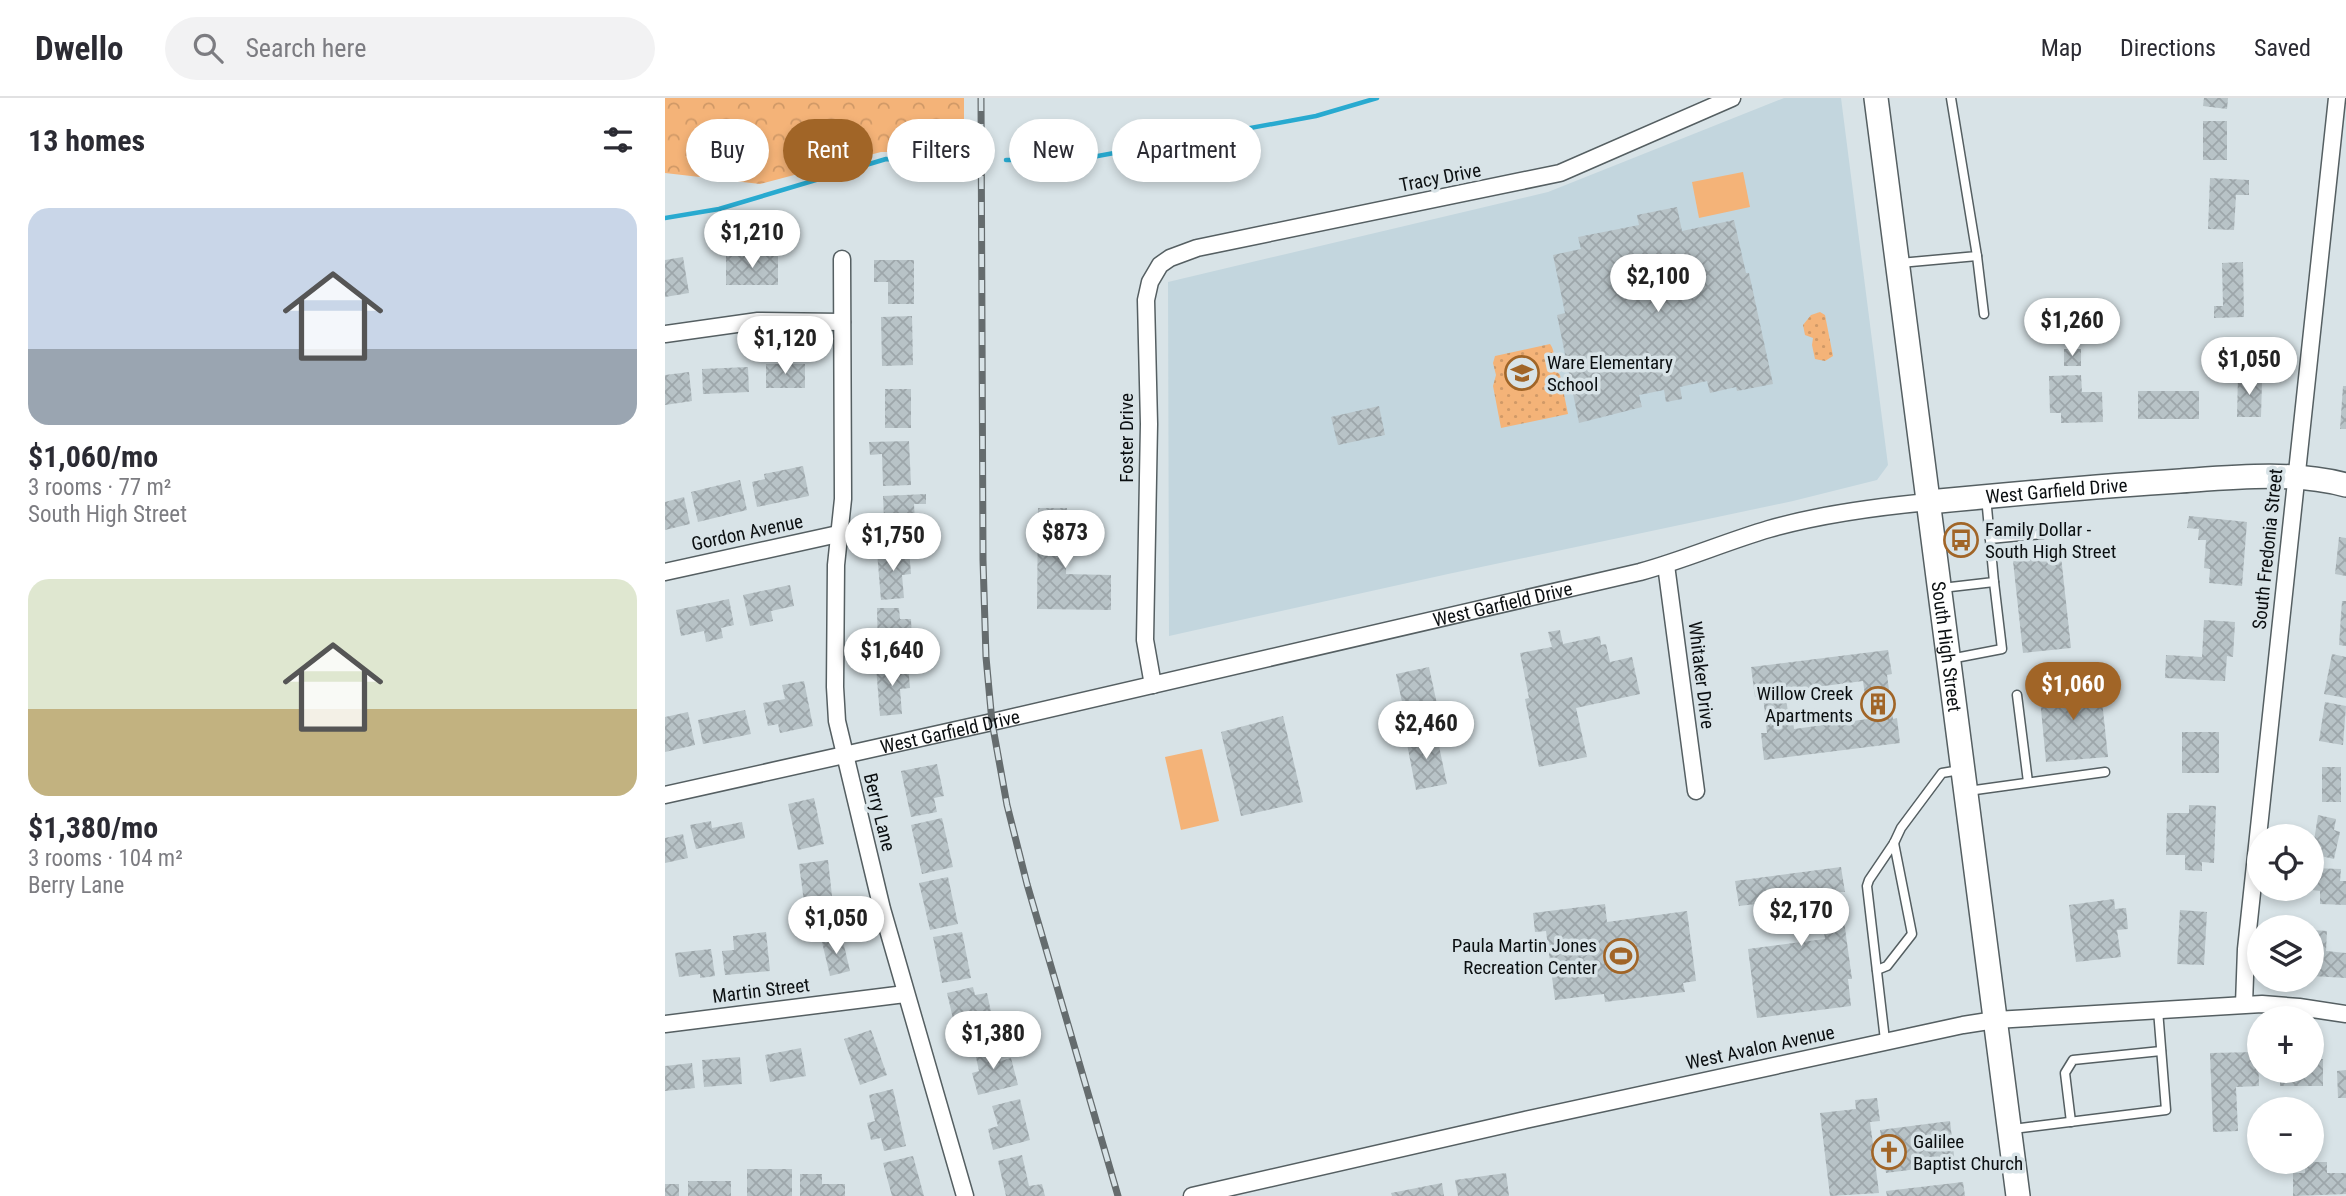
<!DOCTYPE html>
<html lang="en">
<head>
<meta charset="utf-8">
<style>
	:root { --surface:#fff; --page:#f2f2f3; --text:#2b2b33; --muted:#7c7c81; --line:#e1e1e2; --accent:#a16527 }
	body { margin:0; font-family:"Roboto Condensed",sans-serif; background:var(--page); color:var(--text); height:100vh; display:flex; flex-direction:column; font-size:26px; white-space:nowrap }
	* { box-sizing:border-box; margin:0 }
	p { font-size:23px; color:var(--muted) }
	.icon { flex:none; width:38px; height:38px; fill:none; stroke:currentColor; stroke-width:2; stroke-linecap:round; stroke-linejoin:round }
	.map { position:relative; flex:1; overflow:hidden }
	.panel { display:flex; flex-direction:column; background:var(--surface); width:665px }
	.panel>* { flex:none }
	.banner { position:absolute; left:21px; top:21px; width:665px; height:63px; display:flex; gap:14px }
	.tools { position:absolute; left:1582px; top:726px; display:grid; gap:14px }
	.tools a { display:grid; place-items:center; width:77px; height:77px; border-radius:50%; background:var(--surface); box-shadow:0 4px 10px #0003; font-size:35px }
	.price { position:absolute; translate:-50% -60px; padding:0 16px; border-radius:24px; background:#fff; color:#222; font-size:23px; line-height:46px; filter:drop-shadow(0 2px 4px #0008) }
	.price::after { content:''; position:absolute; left:50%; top:42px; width:21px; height:16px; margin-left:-10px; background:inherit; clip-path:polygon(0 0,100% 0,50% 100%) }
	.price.selected { background:var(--accent); color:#fff }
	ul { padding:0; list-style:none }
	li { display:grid; align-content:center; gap:14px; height:371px; padding:0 28px }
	li span { display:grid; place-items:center; height:217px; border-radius:21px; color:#555 }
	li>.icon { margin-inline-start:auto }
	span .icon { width:126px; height:126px; fill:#fffc; stroke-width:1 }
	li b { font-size:30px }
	h2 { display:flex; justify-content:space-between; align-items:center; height:84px; padding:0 28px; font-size:30px }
	.tag { padding:0 24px; border-radius:32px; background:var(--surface); box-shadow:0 4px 10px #0003; font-size:24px; line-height:63px }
	.tag.selected { background:var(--accent); color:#fff }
	header { display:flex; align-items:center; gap:42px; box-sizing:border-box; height:98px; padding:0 35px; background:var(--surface); border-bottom:2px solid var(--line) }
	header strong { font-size:33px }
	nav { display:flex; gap:38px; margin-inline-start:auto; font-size:24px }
	.search { width:490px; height:63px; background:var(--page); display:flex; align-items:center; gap:18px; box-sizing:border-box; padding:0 24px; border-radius:38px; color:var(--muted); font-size:26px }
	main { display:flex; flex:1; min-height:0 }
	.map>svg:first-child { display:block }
	.built { fill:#c3d6de }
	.forest { fill:url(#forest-crowns) }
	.park { fill:url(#park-dots) }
	.pitch { fill:#f4b378 }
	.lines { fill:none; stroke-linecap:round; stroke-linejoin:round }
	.stream { stroke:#28aad0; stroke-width:4.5 }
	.building { fill:url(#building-cross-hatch); fill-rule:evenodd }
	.lane-casing { stroke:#555f62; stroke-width:11 }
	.street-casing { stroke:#555f62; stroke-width:19 }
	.secondary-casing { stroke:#555f62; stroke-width:26 }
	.lane { stroke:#fff; stroke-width:8 }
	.street { stroke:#fff; stroke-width:16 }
	.secondary { stroke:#fff; stroke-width:23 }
	.rail-casing { stroke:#656c6e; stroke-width:7 }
	.rail { stroke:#d8e3e7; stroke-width:4.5; stroke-dasharray:13; stroke-linecap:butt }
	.labels { text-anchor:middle; stroke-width:7; stroke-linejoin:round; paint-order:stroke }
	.street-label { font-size:19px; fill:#0b0f11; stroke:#d8e3e7 }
	.poi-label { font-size:19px; fill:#0b0f11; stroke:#d8e3e7; text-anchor:start }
</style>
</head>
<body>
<header>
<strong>Dwello</strong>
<div class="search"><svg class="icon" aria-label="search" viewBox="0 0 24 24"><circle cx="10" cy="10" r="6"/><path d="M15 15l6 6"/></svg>Search here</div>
<nav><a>Map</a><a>Directions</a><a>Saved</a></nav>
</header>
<main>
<section class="panel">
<h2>13 homes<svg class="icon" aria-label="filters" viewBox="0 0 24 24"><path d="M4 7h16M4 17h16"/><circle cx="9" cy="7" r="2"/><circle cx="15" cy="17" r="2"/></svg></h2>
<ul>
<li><span style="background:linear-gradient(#c9d6e8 65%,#9aa5b1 0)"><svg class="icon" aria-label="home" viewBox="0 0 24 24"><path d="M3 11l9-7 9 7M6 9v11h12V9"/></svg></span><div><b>$1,060/mo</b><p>3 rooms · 77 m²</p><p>South High Street</p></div></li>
<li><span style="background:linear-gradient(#dfe7d0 60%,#c2b280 0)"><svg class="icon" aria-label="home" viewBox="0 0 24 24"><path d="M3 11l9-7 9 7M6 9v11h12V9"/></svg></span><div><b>$1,380/mo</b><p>3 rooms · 104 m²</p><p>Berry Lane</p></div></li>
</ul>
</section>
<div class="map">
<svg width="1681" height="1098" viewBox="0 0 1681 1098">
	<defs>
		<pattern id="forest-crowns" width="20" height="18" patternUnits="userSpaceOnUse" patternTransform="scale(1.75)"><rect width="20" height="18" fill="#f4b378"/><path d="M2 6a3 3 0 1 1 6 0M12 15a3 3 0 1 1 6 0" fill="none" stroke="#d09967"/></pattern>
		<pattern id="park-dots" width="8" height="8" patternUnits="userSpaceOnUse" patternTransform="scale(1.75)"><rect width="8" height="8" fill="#f4b378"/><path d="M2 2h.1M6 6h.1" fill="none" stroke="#d09967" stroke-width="1.8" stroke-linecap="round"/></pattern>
		<pattern id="building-cross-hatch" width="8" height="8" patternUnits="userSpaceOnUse" patternTransform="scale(1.75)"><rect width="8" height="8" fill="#b8c3c7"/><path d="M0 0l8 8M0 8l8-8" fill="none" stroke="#9da6aa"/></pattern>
	</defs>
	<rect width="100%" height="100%" fill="#d8e3e7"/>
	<path class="built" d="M1119,0H1176L1223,367L1212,382L1128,403L783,476L504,538L503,184L883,94Z"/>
	<path class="forest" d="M0,0H299V53L216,54L95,86L0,75Z"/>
	<g class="park">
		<path d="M1155,214L1160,217L1168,258L1160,263L1150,261L1147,247L1148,240L1140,237L1138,227L1146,217Z"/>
		<path d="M885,246C892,255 887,269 895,277L903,316L836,330L828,288L831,277L828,265L830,258Z"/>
	</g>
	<g class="pitch">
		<path d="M1078,74L1085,109L1034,120L1027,84Z"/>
		<path d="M537,651L554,723L516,732L500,659Z"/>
	</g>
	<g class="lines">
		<g class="stream">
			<path d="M341,62H411L651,18L712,0"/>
			<path d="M0,120L54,111L221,61L296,62"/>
		</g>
	</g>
	<g class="building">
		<path d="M1539,0H1563L1562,11L1538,8Z"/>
		<rect x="1538" y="23" width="24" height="39"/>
		<path d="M1545,80L1584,82V97H1571L1569,132L1543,131Z"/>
		<path d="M1012,109L1017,133L1069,122L1081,175H1084L1108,286L1072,293L1071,289L1045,295L1042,283L1015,289L1017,301L1001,304L999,292L974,297L977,309L914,325L892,217L900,215L888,157L916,151L913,139L974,127L972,117Z"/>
		<rect x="61" y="158" width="52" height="29"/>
		<path d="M18,159L24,195L0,199V162Z"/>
		<path d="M209,162H249V206H223V184H209Z"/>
		<path d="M1578,164L1579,219L1549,220V208H1558L1557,165Z"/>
		<path d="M247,218L248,267L217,268L216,219Z"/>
		<rect x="1399" y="251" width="17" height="17"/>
		<rect x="101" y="266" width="39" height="24"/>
		<path d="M83,269L84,294L38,296L37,271Z"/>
		<path d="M24,274L27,303L0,307V277Z"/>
		<path d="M1573,276H1589V284H1597L1596,319H1572Z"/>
		<path d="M1416,277L1417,294H1437L1438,324L1396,325V315H1385L1384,278Z"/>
		<path d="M1678,288H1681V331H1675Z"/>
		<rect x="220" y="291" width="26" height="39"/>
		<rect x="1473" y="293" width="61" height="28"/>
		<path d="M714,308L720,337L673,347L666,319Z"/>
		<path d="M244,343L246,387L218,388L217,356L205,357L204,344Z"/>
		<path d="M138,368L144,398L92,409L87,384L100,381L99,376Z"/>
		<path d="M75,382L82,412L33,424L26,394Z"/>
		<path d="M261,396V406H249L251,443L220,444L218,398Z"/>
		<path d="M19,399L25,426L0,432V404Z"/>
		<path d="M373,410H402L401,476L446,477V512L372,511Z"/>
		<path d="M1524,418L1582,424L1577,488L1544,485L1545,471L1539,470L1541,442H1533L1534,431L1522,430Z"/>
		<path d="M1674,439L1681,440V478L1670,476Z"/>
		<path d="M244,451L246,476L237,477L239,500L216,502L212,454Z"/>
		<path d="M1396,458L1406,550L1358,555L1348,463Z"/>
		<path d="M125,487L129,508L106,513L108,523L85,528L78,497Z"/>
		<path d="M64,501L69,527L56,530L58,540L41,544L39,533L16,538L11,512Z"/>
		<path d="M1677,503H1681V548L1674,547Z"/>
		<path d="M212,510H234L235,521H246L247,544L237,545V557H213Z"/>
		<path d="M1539,522L1570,524L1568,559L1562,558L1560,583L1500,580L1501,557L1537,559Z"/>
		<path d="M895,532L898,546L935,538L936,547L941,546L945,564L967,559L975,596L911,610L922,659L874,669L860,601L864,600L855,555L887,549L883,534Z"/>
		<path d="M1223,552L1227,576L1222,577L1228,621L1232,620L1235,645L1099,662L1096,635H1102L1098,598L1090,599L1086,569ZM1198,583L1203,621L1129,631L1127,613L1123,614L1120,593Z"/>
		<path d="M1667,556L1681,559V600L1659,596Z"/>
		<path d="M243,566L245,590L235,591L237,616L215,618L211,569Z"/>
		<path d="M764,569L775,620L742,627L731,576Z"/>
		<path d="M139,583L148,628L115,635L113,626L103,628L98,605L120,601L117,587Z"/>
		<path d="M1435,584L1443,659L1381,664L1374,590Z"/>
		<path d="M1660,604L1681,608L1678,647L1654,643Z"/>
		<path d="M80,612L86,636L38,646L33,622Z"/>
		<path d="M23,614L30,647L0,654V619Z"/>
		<path d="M618,618L638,704L576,718L556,634Z"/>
		<path d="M771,634L782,686L751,692L741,641Z"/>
		<rect x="1517" y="634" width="37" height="41"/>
		<path d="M272,666L279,698L269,700L272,714L246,719L236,673Z"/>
		<rect x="1657" y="669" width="19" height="35"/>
		<path d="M149,700L159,746L133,752L123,706Z"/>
		<path d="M1524,707L1551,708L1549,765L1537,764V773L1520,772V757H1501L1502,715H1524Z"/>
		<path d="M1653,717L1671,721L1669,732L1675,734L1669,761L1647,756Z"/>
		<path d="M277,720L288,769L257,776L246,727Z"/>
		<path d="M46,723L47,730L77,724L80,740L31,751L25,727Z"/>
		<path d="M18,736L23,760L0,765V740Z"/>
		<path d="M163,762L169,816L141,819L134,766Z"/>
		<path d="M1176,769L1180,794H1175L1187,881H1183L1186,908L1092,920L1083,851L1160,841L1154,798L1074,808L1070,783Z"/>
		<path d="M1647,770L1676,771L1675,783H1681V807L1655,806V793L1647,792Z"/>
		<path d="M283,779L293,826L265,832L254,785Z"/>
		<path d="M1449,801L1450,811L1461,810L1463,831L1452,832L1456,859L1411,864L1404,807Z"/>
		<path d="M940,806L942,824L1022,813L1031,883L1018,885L1020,894L940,904L939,896L890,902L881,833L870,834L868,815Z"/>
		<path d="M1515,812L1542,814L1539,867L1512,866Z"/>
		<path d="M1647,832L1662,833L1661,853L1681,855V880L1647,878Z"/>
		<path d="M101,834L105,873L60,877L57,853L69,852L68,838Z"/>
		<path d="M297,834L306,880L277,885L268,839Z"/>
		<path d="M177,839L185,873L165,878L157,844Z"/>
		<path d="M46,851L50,878L35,880V876L14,879L10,855Z"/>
		<path d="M308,889L310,897L322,895L326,914L316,916L321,936L293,942L282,895Z"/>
		<path d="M206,932L222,977L195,987L179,941Z"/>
		<path d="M331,945L336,963L346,960L353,987L313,997L307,975L314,973L309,950Z"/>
		<path d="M136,950L141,978L105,984L100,957Z"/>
		<path d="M1593,954L1594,988L1571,989L1573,1033L1548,1034L1545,955Z"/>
		<path d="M75,959L77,986L39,989L37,962Z"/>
		<path d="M1647,961H1658V988H1615V973H1647Z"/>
		<path d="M27,965L30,990L0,993V968Z"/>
		<path d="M1681,972V1000H1673L1672,973Z"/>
		<path d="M228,991L241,1048L219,1053L216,1040L206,1042L202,1025L210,1023L204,997Z"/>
		<path d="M1212,1000L1215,1023L1205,1024L1208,1046L1217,1045L1215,1032L1285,1023L1290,1066L1221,1075L1219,1062L1210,1063L1214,1095L1165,1098L1155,1015L1191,1011L1190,1002Z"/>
		<path d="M355,1001L365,1042L328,1052L323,1031L333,1028L327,1008Z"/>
		<path d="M357,1057L364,1088L377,1086L380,1098H341L333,1063Z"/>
		<path d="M248,1058L259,1098H227L218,1065Z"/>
		<path d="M1640,1064H1662V1075H1681V1096L1628,1098V1075H1640Z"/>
		<rect x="82" y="1071" width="45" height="27"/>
		<path d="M841,1075L844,1098H793L790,1082Z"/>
		<path d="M135,1076H157V1086H180V1098H135Z"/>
		<rect x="23" y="1083" width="43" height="15"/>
		<path d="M1298,1084L1300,1098H1222L1221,1093Z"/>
		<path d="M777,1085L779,1098H727L726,1095Z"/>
		<rect x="0" y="1086" width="14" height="12"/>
	</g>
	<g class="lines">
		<g class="lane-casing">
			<g id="lane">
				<path d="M1312,158L1319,216"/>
				<path d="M1235,165L1312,158L1286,0"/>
				<path d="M1325,441L1378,436"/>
				<path d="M1277,490L1329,484L1321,399"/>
				<path d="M1285,561L1337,551L1329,484"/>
				<path d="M1352,597L1363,684"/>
				<path d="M1303,693L1440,674"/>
				<path d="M1212,872L1222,868L1247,836L1229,745"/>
				<path d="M1220,942L1202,788L1204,782L1229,745L1236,730L1277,675L1295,672"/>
				<path d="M1406,1024L1400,975L1408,962L1496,953"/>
				<path d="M1348,1031L1501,1012L1493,912"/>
			</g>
		</g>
		<g class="street-casing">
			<g id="street">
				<path d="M177,161L178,401L171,467L170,589L172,623L217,811L300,1098"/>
				<path d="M0,236L93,223L177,224"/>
				<path d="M1001,467L1031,693"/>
				<path d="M0,474L173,436"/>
				<path d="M488,587L480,542L484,326L481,202L485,184L495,167L505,160L532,150L895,75L1067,0"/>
				<path id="s1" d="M0,697L327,624L975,474C1019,462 1060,444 1104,431C1156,416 1210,409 1264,404"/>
				<path d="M1579,906L1581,851L1672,0"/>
				<path d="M0,926L240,896"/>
				<path d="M527,1098L860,1022L1298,927L1330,922L1597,906L1634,909L1681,916"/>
			</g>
		</g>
		<g class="secondary-casing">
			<g id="secondary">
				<path id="s2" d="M1211,0L1353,1098"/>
				<path id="s3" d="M1264,404C1348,396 1431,388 1515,383C1570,379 1627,373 1681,387"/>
			</g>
		</g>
		<use href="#lane" class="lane"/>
		<use href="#street" class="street"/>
		<use href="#secondary" class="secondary"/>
		<g class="rail-casing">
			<path id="rail" d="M316,0L318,462L321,559L327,624L342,707L362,786L453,1098"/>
		</g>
		<use href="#rail" class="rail"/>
	</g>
	<defs>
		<g id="school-ring" transform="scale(1.75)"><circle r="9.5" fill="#d8e3e7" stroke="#a16527" stroke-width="1.5"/><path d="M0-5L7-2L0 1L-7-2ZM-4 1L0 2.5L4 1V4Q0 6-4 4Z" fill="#a16527"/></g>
		<g id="bus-ring" transform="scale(1.75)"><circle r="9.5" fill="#d8e3e7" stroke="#a16527" stroke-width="1.5"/><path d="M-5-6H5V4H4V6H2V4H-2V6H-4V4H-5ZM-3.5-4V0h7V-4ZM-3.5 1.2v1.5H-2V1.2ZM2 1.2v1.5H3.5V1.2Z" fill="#a16527"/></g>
		<g id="building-ring" transform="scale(1.75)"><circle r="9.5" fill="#d8e3e7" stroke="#a16527" stroke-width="1.5"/><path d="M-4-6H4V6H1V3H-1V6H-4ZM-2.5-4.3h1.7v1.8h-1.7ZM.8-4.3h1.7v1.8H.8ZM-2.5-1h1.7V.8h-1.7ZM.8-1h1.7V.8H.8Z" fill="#a16527"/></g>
		<g id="stadium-ring" transform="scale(1.75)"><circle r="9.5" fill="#d8e3e7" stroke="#a16527" stroke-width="1.5"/><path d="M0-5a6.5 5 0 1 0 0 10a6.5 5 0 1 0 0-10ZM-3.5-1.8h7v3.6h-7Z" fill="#a16527"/></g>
		<g id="church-ring" transform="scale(1.75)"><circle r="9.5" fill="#d8e3e7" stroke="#a16527" stroke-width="1.5"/><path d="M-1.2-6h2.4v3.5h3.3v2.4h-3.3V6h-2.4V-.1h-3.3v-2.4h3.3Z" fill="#a16527"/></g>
	</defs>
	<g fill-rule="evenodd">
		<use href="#school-ring" x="857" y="275"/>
		<use href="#bus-ring" x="1296" y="442"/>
		<use href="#building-ring" x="1213" y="606"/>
		<use href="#stadium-ring" x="956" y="858"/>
		<use href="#church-ring" x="1224" y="1054"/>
	</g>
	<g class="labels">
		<g class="street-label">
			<text transform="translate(775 79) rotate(-11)" y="7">Tracy Drive</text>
			<text transform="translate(461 340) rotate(-90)" y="7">Foster Drive</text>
			<text dy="7" stroke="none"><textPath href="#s3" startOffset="128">West Garfield Drive</textPath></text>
			<text transform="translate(82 434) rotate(-12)" y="7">Gordon Avenue</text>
			<text transform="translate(1602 451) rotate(-84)" y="7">South Fredonia Street</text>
			<text dy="7" stroke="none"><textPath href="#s1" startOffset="859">West Garfield Drive</textPath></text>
			<text dy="7" stroke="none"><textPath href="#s2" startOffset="553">South High Street</textPath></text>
			<text transform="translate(1037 577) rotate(83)" y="7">Whitaker Drive</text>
			<text dy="7" stroke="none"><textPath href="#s1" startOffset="292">West Garfield Drive</textPath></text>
			<text transform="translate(215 714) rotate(76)" y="7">Berry Lane</text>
			<text transform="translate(96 892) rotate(-7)" y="7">Martin Street</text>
			<text transform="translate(1095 949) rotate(-12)" y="7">West Avalon Avenue</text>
		</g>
		<g class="poi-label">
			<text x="882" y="271">Ware Elementary<tspan x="882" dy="22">School</tspan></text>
			<text x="1320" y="438">Family Dollar -<tspan x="1320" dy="22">South High Street</tspan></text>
			<text x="1188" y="602" text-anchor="end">Willow Creek<tspan x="1188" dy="22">Apartments</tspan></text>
			<text x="932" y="854" text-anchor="end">Paula Martin Jones<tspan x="932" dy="22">Recreation Center</tspan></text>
			<text x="1248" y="1050">Galilee<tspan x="1248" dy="22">Baptist Church</tspan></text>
		</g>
	</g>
</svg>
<div class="tools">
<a><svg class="icon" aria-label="locate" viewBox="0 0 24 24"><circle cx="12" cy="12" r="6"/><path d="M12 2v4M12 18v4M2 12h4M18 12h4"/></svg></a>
<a><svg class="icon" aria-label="layers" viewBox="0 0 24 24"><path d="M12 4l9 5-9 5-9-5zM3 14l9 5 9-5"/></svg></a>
<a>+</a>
<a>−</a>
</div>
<b class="price" style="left:87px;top:172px">$1,210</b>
<b class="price" style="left:993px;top:216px">$2,100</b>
<b class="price" style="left:1407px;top:260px">$1,260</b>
<b class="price" style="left:120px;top:278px">$1,120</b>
<b class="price" style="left:1584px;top:299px">$1,050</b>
<b class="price" style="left:400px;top:472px">$873</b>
<b class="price" style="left:228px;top:475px">$1,750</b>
<b class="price" style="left:227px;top:590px">$1,640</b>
<b class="price selected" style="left:1408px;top:624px">$1,060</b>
<b class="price" style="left:761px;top:663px">$2,460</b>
<b class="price" style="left:1136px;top:850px">$2,170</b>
<b class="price" style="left:171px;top:858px">$1,050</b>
<b class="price" style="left:328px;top:973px">$1,380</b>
<div class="banner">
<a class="tag">Buy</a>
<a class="tag selected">Rent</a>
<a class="tag">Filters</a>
<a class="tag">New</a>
<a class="tag">Apartment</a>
</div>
</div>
</main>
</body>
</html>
